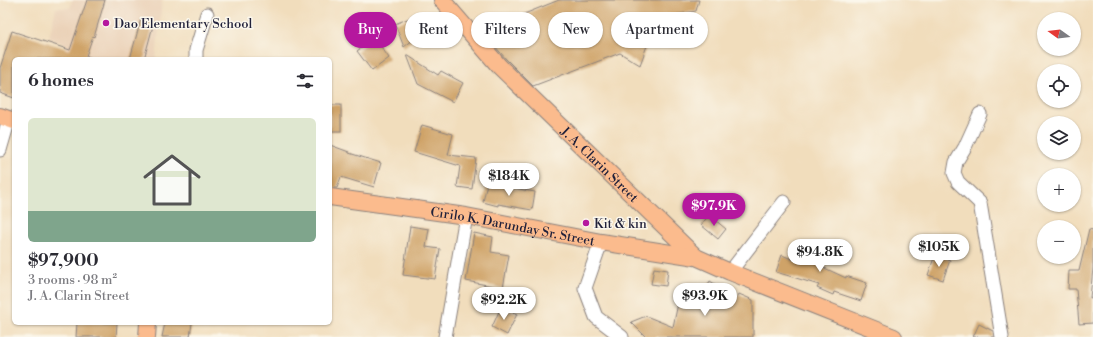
<!DOCTYPE html>
<html lang="en">
<head>
<meta charset="utf-8">
<style>
	:root { --surface:#fff; --page:#f2f2f3; --text:#2b2b33; --muted:#7c7c81; --line:#e1e1e2; --accent:#b5179e }
	body { margin:0; font-family:"Libre Bodoni",serif; background:var(--page); color:var(--text); height:100vh; display:flex; flex-direction:column; font-size:15px; white-space:nowrap }
	* { box-sizing:border-box; margin:0 }
	p { font-size:13px; color:var(--muted) }
	.icon { flex:none; width:22px; height:22px; fill:none; stroke:currentColor; stroke-width:2; stroke-linecap:round; stroke-linejoin:round }
	.map { position:relative; flex:1; overflow:hidden }
	.panel { position:absolute; left:12px; top:57px; width:320px; height:268px; display:flex; flex-direction:column; background:var(--surface); border-radius:6px; box-shadow:0 1px 3px #0004 }
	.panel>* { flex:none }
	.banner { position:absolute; left:344px; top:12px; width:380px; height:36px; display:flex; gap:8px }
	.needle { width:26px; rotate:285deg }
	.tools { position:absolute; left:1037px; top:12px; display:grid; gap:8px }
	.tools a { display:grid; place-items:center; width:44px; height:44px; border-radius:50%; background:var(--surface); box-shadow:0 1px 3px #0004; font-size:20px }
	.price { position:absolute; translate:-50% -34px; padding:0 9px; border-radius:14px; background:#fff; color:#222; font-size:13px; line-height:26px; filter:drop-shadow(0 1px 2px #0008) }
	.price::after { content:''; position:absolute; left:50%; top:24px; width:12px; height:9px; margin-left:-6px; background:inherit; clip-path:polygon(0 0,100% 0,50% 100%) }
	.price.selected { background:var(--accent); color:#fff }
	ul { padding:0; list-style:none }
	li { display:grid; align-content:center; gap:8px; height:212px; padding:0 16px }
	li+li { border-top:1px solid var(--line) }
	li span { display:grid; place-items:center; height:124px; border-radius:6px; color:#555 }
	li>.icon { margin-inline-start:auto }
	span .icon { width:72px; height:72px; fill:#fffc; stroke-width:1 }
	li b { font-size:17px }
	h2 { display:flex; justify-content:space-between; align-items:center; height:48px; padding:0 16px; font-size:17px }
	.chip { padding:0 14px; border-radius:18px; background:var(--surface); box-shadow:0 1px 3px #0004; font-size:14px; line-height:36px }
	.chip.selected { background:var(--accent); color:#fff }
	.map>svg:first-child { display:block }
	.built { fill:#ebd2b8 }
	.building { fill:#cfa368 }
	.lines { fill:none; stroke-linecap:round; stroke-linejoin:round }
	.minor-casing { stroke:#8a807c; stroke-width:15 }
	.major-casing { stroke:#8a807c; stroke-width:18 }
	.minor { stroke:#fff; stroke-width:13 }
	.major { stroke:#fbbb8d; stroke-width:16 }
	.poi-dot { fill:#b5179e; stroke:#fbf7ec; stroke-width:1.5 }
	.labels { text-anchor:middle; stroke-width:3; stroke-linejoin:round; paint-order:stroke }
	.poi-label { font-size:13px; fill:#22223b; stroke:#fbf7ec; text-anchor:start }
	.street-label { font-size:13px; fill:#22223b; stroke:#fbf7ec }
</style>
</head>
<body>
<div class="map">
<svg width="1093" height="337" viewBox="0 0 1093 337">
	<rect width="100%" height="100%" fill="#fbf7ec"/>
	<filter id="ink" filterUnits="userSpaceOnUse"><feTurbulence type="fractalNoise" baseFrequency=".025" numOctaves="2"/><feDisplacementMap in="SourceGraphic" scale="8" xChannelSelector="R" yChannelSelector="G"/><feConvolveMatrix kernelMatrix="1 2 1 2 8 2 1 2 1" color-interpolation-filters="sRGB"/></filter>
	<filter id="wash" filterUnits="userSpaceOnUse"><feTurbulence type="fractalNoise" baseFrequency=".012" numOctaves="4" result="noise"/><feDisplacementMap in="SourceGraphic" scale="16" xChannelSelector="R" yChannelSelector="G"/><feGaussianBlur stdDeviation="0.9" result="paint"/><feColorMatrix in="noise" values="0 0 0 0 0 0 0 0 0 0 0 0 0 0 0 0 0 1.4 0 .05"/><feComposite in="paint" operator="in"/></filter>
	<g filter="url(#wash)">
		<rect width="100%" height="100%" fill="#f1ddbc"/>
		<path class="built" d="M72,0H162L156,59H63L67,45L49,38L56,8H70Z"/>
		<g id="blocks">
			<g class="building">
				<path d="M87,0H105L94,37L93,36L86,56L90,57V59H14V98L0,93V68L12,31L70,50Z"/>
				<path d="M559,0H699L696,11L657,18L640,65L620,53L533,86L506,59L482,31Z"/>
				<path d="M417,15L423,32L404,47L395,24Z"/>
				<path d="M141,19L154,22L144,59H130Z"/>
				<path d="M375,38L389,58L372,71L357,51Z"/>
				<path d="M407,55L438,75L441,71L463,83L453,102L418,84Z"/>
				<rect x="330" y="105" width="11" height="26"/>
				<path d="M422,125L453,134L448,155L476,158L472,189L457,187L460,166L414,152Z"/>
				<path d="M330,145L349,152V153L381,163L374,187L341,177L337,188H330Z"/>
				<path d="M487,183L535,192L532,210L498,204V206L483,202Z"/>
				<path d="M709,215L726,229L718,239L701,225Z"/>
				<path d="M410,226L429,229L426,247L440,249L435,279L403,275Z"/>
				<path d="M1089,229L1093,230V268L1090,298L1093,297V323L1079,324L1076,289H1068L1069,271H1079Z"/>
				<path d="M474,233L493,237L491,252L509,255L503,288L466,281Z"/>
				<path d="M800,242L823,249L818,265L846,278V276L867,283L861,301L834,292L833,295L817,288L819,285L776,272L782,255L794,260Z"/>
				<path d="M935,255L950,260L943,280L928,275Z"/>
				<path d="M654,268L668,270L666,286L651,284Z"/>
				<path d="M710,281L737,298L739,294L753,300V337H646L631,322L646,316L673,327L680,294L700,298Z"/>
				<path d="M501,307L517,314L507,335L492,327Z"/>
				<path d="M77,323H117L116,337H76Z"/>
				<path d="M165,323H192L190,337H162Z"/>
				<path d="M979,324L993,331L994,337H973Z"/>
			</g>
		</g>
	</g>
	<g filter="url(#ink)">
		<use href="#blocks" fill-opacity="0" stroke="#8a807c" stroke-width="1"/>
		<g class="lines">
			<g class="minor-casing">
				<g id="minor">
					<path d="M196,59V50L207,14"/>
					<path d="M980,114L965,147L956,162L954,173L958,182L980,203L1002,337"/>
					<path d="M0,150L9,119"/>
					<path d="M601,242L585,288L596,317L622,337"/>
					<path d="M730,272L784,202"/>
					<path d="M445,337L466,216"/>
				</g>
			</g>
			<g class="major-casing">
				<g id="major">
					<path id="s1" d="M442,0L499,66L696,257L730,272L894,337"/>
					<path d="M0,116L14,121"/>
					<path id="s2" d="M330,197L466,216L601,242L696,257"/>
					<path d="M147,337L148,323"/>
				</g>
			</g>
			<use href="#minor" class="minor"/>
			<use href="#major" class="major"/>
		</g>
	</g>
	<g class="poi-dot">
		<circle cx="106" cy="23" r="4"/>
		<circle cx="586" cy="223" r="4"/>
	</g>
	<g class="labels">
		<g class="poi-label">
			<text x="114" y="28">Dao Elementary School</text>
			<text x="594" y="228">Kit &amp; kin</text>
		</g>
		<g class="street-label">
			<text dy="5" stroke="none"><textPath href="#s1" startOffset="228">J. A. Clarin Street</textPath></text>
			<text dy="5" stroke="none"><textPath href="#s2" startOffset="185">Cirilo K. Darunday Sr. Street</textPath></text>
		</g>
	</g>
</svg>
<div class="tools">
<a><svg class="needle" viewBox="-14 -14 28 28"><path d="M0-13l5 13h-10z" fill="#e53935"/><path d="M0 13l5-13h-10z" fill="#7c7c81"/></svg></a>
<a><svg class="icon" aria-label="locate" viewBox="0 0 24 24"><circle cx="12" cy="12" r="6"/><path d="M12 2v4M12 18v4M2 12h4M18 12h4"/></svg></a>
<a><svg class="icon" aria-label="layers" viewBox="0 0 24 24"><path d="M12 4l9 5-9 5-9-5zM3 14l9 5 9-5"/></svg></a>
<a>+</a>
<a>−</a>
</div>
<b class="price" style="left:509px;top:197px">$184K</b>
<b class="price selected" style="left:714px;top:227px">$97.9K</b>
<b class="price" style="left:939px;top:268px">$105K</b>
<b class="price" style="left:820px;top:273px">$94.8K</b>
<b class="price" style="left:705px;top:317px">$93.9K</b>
<b class="price" style="left:504px;top:321px">$92.2K</b>
<div class="banner">
<a class="chip selected">Buy</a>
<a class="chip">Rent</a>
<a class="chip">Filters</a>
<a class="chip">New</a>
<a class="chip">Apartment</a>
</div>
<section class="panel">
<h2>6 homes<svg class="icon" aria-label="filters" viewBox="0 0 24 24"><path d="M4 7h16M4 17h16"/><circle cx="9" cy="7" r="2"/><circle cx="15" cy="17" r="2"/></svg></h2>
<ul>
<li><span style="background:linear-gradient(#dfe7d0 75%,#7fa58c 0)"><svg class="icon" aria-label="home" viewBox="0 0 24 24"><path d="M3 11l9-7 9 7M6 9v11h12V9"/></svg></span><div><b>$97,900</b><p>3 rooms · 98 m²</p><p>J. A. Clarin Street</p></div></li>
</ul>
</section>
</div>
</body>
</html>
